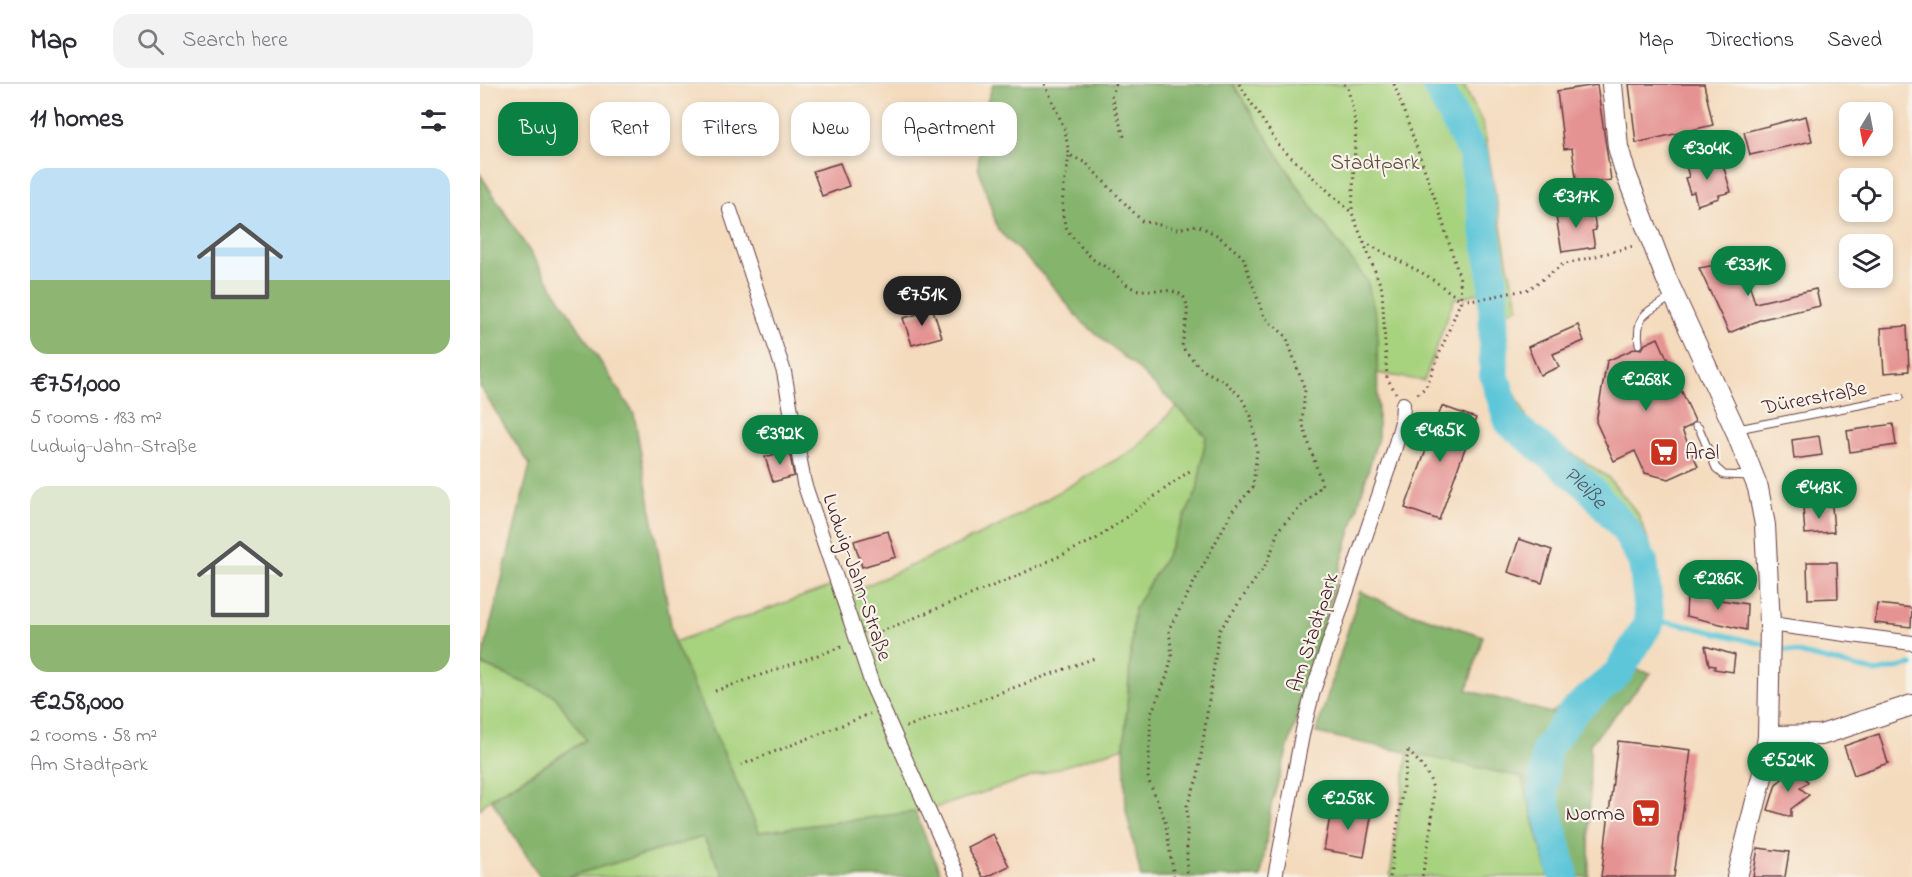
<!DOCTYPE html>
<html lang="en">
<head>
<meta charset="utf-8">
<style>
	:root { --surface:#fff; --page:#f2f2f3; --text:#2b2b33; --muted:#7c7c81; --line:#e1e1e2; --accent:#0b8043 }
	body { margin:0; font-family:"Indie Flower",sans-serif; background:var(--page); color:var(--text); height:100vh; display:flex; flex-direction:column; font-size:22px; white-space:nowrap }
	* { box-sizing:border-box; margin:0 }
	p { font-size:20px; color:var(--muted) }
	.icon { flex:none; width:33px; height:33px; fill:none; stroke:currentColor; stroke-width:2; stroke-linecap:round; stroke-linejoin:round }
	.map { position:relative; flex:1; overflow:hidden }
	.drawer { display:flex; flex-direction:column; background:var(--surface); width:480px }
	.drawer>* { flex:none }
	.top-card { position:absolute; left:18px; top:18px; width:570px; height:54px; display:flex; gap:12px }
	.needle { width:39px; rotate:190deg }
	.tools { position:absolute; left:1359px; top:18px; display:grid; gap:12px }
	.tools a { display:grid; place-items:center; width:54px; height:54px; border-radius:12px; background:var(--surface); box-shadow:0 3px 9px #0003; font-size:30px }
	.price { position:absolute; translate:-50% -51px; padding:0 14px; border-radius:21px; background:var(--accent); color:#fff; font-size:20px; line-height:39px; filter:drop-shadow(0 2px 3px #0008) }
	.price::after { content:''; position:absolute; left:50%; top:36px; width:18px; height:14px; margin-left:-9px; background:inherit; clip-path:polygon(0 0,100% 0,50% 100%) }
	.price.active { background:#222; color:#fff }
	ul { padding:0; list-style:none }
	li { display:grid; align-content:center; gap:12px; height:318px; padding:0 30px }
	li span { display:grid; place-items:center; height:186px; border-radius:18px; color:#555 }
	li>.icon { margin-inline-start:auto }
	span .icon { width:108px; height:108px; fill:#fffc; stroke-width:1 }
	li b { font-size:26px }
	h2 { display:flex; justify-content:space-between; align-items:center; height:72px; padding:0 30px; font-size:26px }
	.chip { padding:0 21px; border-radius:18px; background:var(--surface); box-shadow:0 3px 9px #0003; font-size:21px; line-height:54px }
	.chip.active { background:var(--accent); color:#fff }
	header { display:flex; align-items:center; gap:36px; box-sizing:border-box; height:84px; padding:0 30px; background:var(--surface); border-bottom:2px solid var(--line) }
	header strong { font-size:28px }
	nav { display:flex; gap:33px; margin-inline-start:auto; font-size:21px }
	.search { width:420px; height:54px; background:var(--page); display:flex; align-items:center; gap:15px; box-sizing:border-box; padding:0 21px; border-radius:18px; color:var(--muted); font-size:22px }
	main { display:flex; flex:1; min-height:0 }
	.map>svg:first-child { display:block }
	.green { fill:#a7d27e; stroke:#787854; stroke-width:1.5 }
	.forest { fill:#85b46d; stroke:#686a4c; stroke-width:1.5 }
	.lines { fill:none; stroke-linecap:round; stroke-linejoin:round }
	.stream { stroke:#5dc6d9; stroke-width:5 }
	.river { stroke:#5dc6d9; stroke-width:30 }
	.building { fill:#e59392 }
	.lane-casing { stroke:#643b41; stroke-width:9 }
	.street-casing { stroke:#643b41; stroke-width:16 }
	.secondary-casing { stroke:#643b41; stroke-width:22 }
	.path { stroke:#643b41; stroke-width:3; stroke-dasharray:1.5 4.5; stroke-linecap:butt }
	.lane { stroke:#fff; stroke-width:7 }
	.street { stroke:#fff; stroke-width:14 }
	.secondary { stroke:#fff; stroke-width:20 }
	.labels { text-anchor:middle; stroke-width:4.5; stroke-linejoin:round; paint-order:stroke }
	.park-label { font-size:21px; fill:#614c40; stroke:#f7f3e8 }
	.street-label { font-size:21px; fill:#4a1f2b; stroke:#f7f3e8 }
	.poi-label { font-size:21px; fill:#4a1f2b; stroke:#f7f3e8; text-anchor:start }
	.water-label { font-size:22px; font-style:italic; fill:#50515f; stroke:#f7f3e8 }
</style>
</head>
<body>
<header>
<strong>Map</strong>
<div class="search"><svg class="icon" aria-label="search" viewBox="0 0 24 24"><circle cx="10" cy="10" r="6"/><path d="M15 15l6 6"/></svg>Search here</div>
<nav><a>Map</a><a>Directions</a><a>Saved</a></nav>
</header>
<main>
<section class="drawer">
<h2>11 homes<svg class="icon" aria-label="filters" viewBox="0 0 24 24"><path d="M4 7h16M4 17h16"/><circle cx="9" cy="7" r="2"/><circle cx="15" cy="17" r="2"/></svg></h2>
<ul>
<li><span style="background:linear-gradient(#bfe0f5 60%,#8fb573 0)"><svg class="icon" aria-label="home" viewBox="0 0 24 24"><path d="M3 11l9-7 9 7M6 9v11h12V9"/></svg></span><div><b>€751,000</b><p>5 rooms · 183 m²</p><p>Ludwig-Jahn-Straße</p></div></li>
<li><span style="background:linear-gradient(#dfe7d0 75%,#8fb573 0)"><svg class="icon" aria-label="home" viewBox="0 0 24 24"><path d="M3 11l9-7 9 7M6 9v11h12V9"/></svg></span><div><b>€258,000</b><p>2 rooms · 58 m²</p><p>Am Stadtpark</p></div></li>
</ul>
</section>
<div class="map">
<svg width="1432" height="793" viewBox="0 0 1432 793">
	<rect width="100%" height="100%" fill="#f7f3e8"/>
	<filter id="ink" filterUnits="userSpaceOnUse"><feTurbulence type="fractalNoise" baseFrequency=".0167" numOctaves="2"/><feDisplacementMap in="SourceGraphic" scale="12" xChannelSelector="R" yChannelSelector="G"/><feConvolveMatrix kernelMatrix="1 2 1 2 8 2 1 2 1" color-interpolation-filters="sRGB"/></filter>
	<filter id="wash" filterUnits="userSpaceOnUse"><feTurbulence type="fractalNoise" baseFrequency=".008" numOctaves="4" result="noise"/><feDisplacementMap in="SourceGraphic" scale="24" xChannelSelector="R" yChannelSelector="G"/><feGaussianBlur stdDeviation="1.35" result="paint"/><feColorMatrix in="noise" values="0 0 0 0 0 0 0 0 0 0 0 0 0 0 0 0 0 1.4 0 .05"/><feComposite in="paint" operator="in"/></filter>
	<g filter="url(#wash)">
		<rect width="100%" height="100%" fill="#f4dbbe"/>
		<g class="green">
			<path d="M753,0H983L1003,40L1028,182L1039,223L1023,230V272L1033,305L1048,336L1085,365L1128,393L1158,430L1175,474L1180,534L1177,541L1143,591L1091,639L1071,629L1119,596L1142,569L1159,529L1156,488L1145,460L1115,422L1066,382L1030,356L1013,319L1003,272L1005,227L999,209L974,215L944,297L897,289V237L887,197L827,117Z"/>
			<path d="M696,323L726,352L717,407L685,474L654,525L644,663L449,726L279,748L194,558L358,500L363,512L517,443L655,365Z"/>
			<path d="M1,580L75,612L106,656L11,714L0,725Z"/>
			<path d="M928,667L1042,693L1069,793H910Z"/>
			<path d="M223,753L245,793H87Z"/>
		</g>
		<g class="forest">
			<path d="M513,0H753L827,117L887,197L897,237L898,353L791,722L781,793H661L646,726L644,664L654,525L685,474L717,407L726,352L656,283L601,237L565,193L518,146L498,83L501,38Z"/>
			<path d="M0,90L154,330L194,558L279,748L435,728L462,793H245L223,753L87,793H60L11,715L106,656L75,612L1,580L50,381L0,303Z"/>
			<path d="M880,507L913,523L1003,552L987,606L1071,629L1091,639L1148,584L1171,589L1110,660L1109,793H1069L1042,693L836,649Z"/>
		</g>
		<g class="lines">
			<path class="stream" d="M1170,537L1200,540L1396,588L1432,581"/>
			<path class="river" id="s1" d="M956,0L993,70L1013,195L1014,290L1029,338L1109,403L1145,445L1163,478L1170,537L1138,589L1094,627L1066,665L1063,709L1084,793"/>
		</g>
		<g id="blocks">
			<g class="building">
				<path d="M1149,0H1224L1233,41L1156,59Z"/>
				<path d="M1117,1L1131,96L1097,101L1092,64L1084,65L1077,7Z"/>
				<path d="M1326,32L1332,57L1270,71L1264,48Z"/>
				<path d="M1225,75V77L1234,75L1237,83L1243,81L1251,108L1239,111V114L1217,121L1214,108L1210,109L1205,94L1209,93L1206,81Z"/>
				<path d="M360,79L369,102L342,112L333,87Z"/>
				<path d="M1107,123L1109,134L1114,133L1116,146L1112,147L1115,163L1082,168L1075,127Z"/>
				<path d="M1262,176L1275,219L1336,205L1340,222L1282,235L1249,249L1219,184Z"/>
				<path d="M453,226L462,253L432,261L423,234Z"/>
				<path d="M1098,241L1104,257L1073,270L1079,283L1060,291L1048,263Z"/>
				<path d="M1427,242L1429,287L1404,289L1401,244Z"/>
				<path d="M1178,254L1215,337L1210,342L1202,346L1218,382L1189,395L1165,389L1155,367L1134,377L1116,338L1127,277L1156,264L1162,265L1165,260Z"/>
				<path d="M962,322L996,334L959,436L925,424Z"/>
				<path d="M1413,340L1416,361L1370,368L1367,347Z"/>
				<path d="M1339,352L1342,371L1314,375L1312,356Z"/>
				<path d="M309,366L314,392L293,398L285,373Z"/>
				<path d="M1352,422L1354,448L1325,450L1323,424Z"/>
				<path d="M408,447L416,473L382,483L374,457Z"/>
				<path d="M1039,455L1072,466L1062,499L1028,488Z"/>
				<path d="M1327,478H1357L1358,514L1328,515Z"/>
				<path d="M1207,511L1267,520L1266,546L1206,532Z"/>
				<path d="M1397,520L1432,524L1431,543L1395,539Z"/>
				<path d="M1225,562L1255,571L1253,588L1234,585L1235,582L1229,581Z"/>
				<path d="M1399,650L1408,679L1374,691L1364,662Z"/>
				<path d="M1138,657L1211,666L1194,793H1121Z"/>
				<path d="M1317,683L1328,698L1320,704L1329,711L1311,725V733L1288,726L1296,700Z"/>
				<path d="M852,721L892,728L884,773L844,766Z"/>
				<path d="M513,750L529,782L507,793H503L487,763Z"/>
				<path d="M1278,764L1309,768L1305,793H1273Z"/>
			</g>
		</g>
	</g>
	<g filter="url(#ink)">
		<use href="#blocks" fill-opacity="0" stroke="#643b41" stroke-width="1.5"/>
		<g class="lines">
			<g class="lane-casing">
				<g id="lane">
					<path d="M1159,260C1155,229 1168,228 1192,213"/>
					<path d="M1216,342L1219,344L1236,384L1244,391L1270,392"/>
					<path d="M1258,345L1420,313"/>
				</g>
			</g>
			<g class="street-casing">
				<g id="street">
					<path d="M250,126L304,288L324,399L393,603L478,793"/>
					<path d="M1290,540L1432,559"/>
					<path d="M795,793L823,646L833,607L913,370L922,338L923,320"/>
				</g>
			</g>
			<g class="secondary-casing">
				<g id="secondary">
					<path d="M1132,0L1138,63L1145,87L1186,194L1255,345L1278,404L1285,441L1290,540L1288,652L1283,689L1257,793"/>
					<path d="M1288,652L1341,651L1432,621"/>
				</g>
			</g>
			<g class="path">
				<path d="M565,0L585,46L589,71L606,79L662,137L697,145L717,141L737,151L763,173L784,233L806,252L825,306L822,338L842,401L798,446L789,476L739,547L718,692L707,722V793"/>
				<path d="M636,0L631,13L645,55"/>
				<path d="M759,0L800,63L872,129L902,205L907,294L916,309"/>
				<path d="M864,0L868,4L876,42L872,128"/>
				<path d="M914,0L959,126L980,195L981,216L946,303L935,312"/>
				<path d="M589,72C586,94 577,124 587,145C590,152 608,171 614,176C619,180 625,182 630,186C639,192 644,201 655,205C668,209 701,200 706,218C710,228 703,252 702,263L721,285L745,298L761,313L771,332L777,366L773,403L753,426L689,545L692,572L687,592L671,630L668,695L685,736L694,793"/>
				<path d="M884,158L946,191L981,216L1001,215L1049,205L1082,181L1154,162"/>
				<path d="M390,552L537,492L616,455L711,386"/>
				<path d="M235,607L364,562"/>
				<path d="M426,643L615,574"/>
				<path d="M928,667C937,676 946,685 951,698C958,716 946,772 942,793"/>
				<path d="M261,681L390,630"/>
				<path d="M910,793L928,667"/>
			</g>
			<use href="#lane" class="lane"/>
			<use href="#street" class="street"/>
			<use href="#secondary" class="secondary"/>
		</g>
	</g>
	<defs>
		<g id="supermarket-square" transform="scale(1.5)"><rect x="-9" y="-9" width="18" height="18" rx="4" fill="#c8321e" stroke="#f7f3e8"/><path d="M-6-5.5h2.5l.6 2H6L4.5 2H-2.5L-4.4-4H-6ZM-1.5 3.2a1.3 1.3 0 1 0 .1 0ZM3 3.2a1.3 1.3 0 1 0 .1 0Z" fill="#fff"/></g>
	</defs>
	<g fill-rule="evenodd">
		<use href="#supermarket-square" x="1184" y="368"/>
		<use href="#supermarket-square" x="1166" y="729"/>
	</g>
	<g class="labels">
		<g class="park-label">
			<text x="895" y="85">Stadtpark</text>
		</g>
		<g class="street-label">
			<text transform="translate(1334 313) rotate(-11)" y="7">Dürerstraße</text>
			<text transform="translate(378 493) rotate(71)" y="7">Ludwig-Jahn-Straße</text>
			<text transform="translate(832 548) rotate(-72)" y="7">Am Stadtpark</text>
		</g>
		<g class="poi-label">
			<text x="1205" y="375">Aral</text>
			<text x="1145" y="736" text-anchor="end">Norma</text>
		</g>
		<g class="water-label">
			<text dy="8" stroke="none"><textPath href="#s1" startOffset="452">Pleiße</textPath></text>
		</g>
	</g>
</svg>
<div class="tools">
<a><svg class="needle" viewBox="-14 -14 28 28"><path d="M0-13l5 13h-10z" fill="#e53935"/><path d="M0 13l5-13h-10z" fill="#7c7c81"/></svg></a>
<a><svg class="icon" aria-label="locate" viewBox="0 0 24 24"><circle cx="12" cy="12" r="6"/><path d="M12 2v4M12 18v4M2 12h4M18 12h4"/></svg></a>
<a><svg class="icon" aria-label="layers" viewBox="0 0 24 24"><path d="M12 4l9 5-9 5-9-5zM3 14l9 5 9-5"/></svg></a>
</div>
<b class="price" style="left:1227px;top:97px">€304K</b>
<b class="price" style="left:1096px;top:145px">€317K</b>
<b class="price" style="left:1268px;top:213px">€331K</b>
<b class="price active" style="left:442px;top:243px">€751K</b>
<b class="price" style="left:1166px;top:328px">€268K</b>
<b class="price" style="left:960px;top:379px">€485K</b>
<b class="price" style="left:300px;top:382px">€392K</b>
<b class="price" style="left:1339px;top:436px">€413K</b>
<b class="price" style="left:1238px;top:527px">€286K</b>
<b class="price" style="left:1308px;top:709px">€524K</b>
<b class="price" style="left:868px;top:747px">€258K</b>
<div class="top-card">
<a class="chip active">Buy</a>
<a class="chip">Rent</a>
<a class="chip">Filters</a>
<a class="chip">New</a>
<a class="chip">Apartment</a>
</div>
</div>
</main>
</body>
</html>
